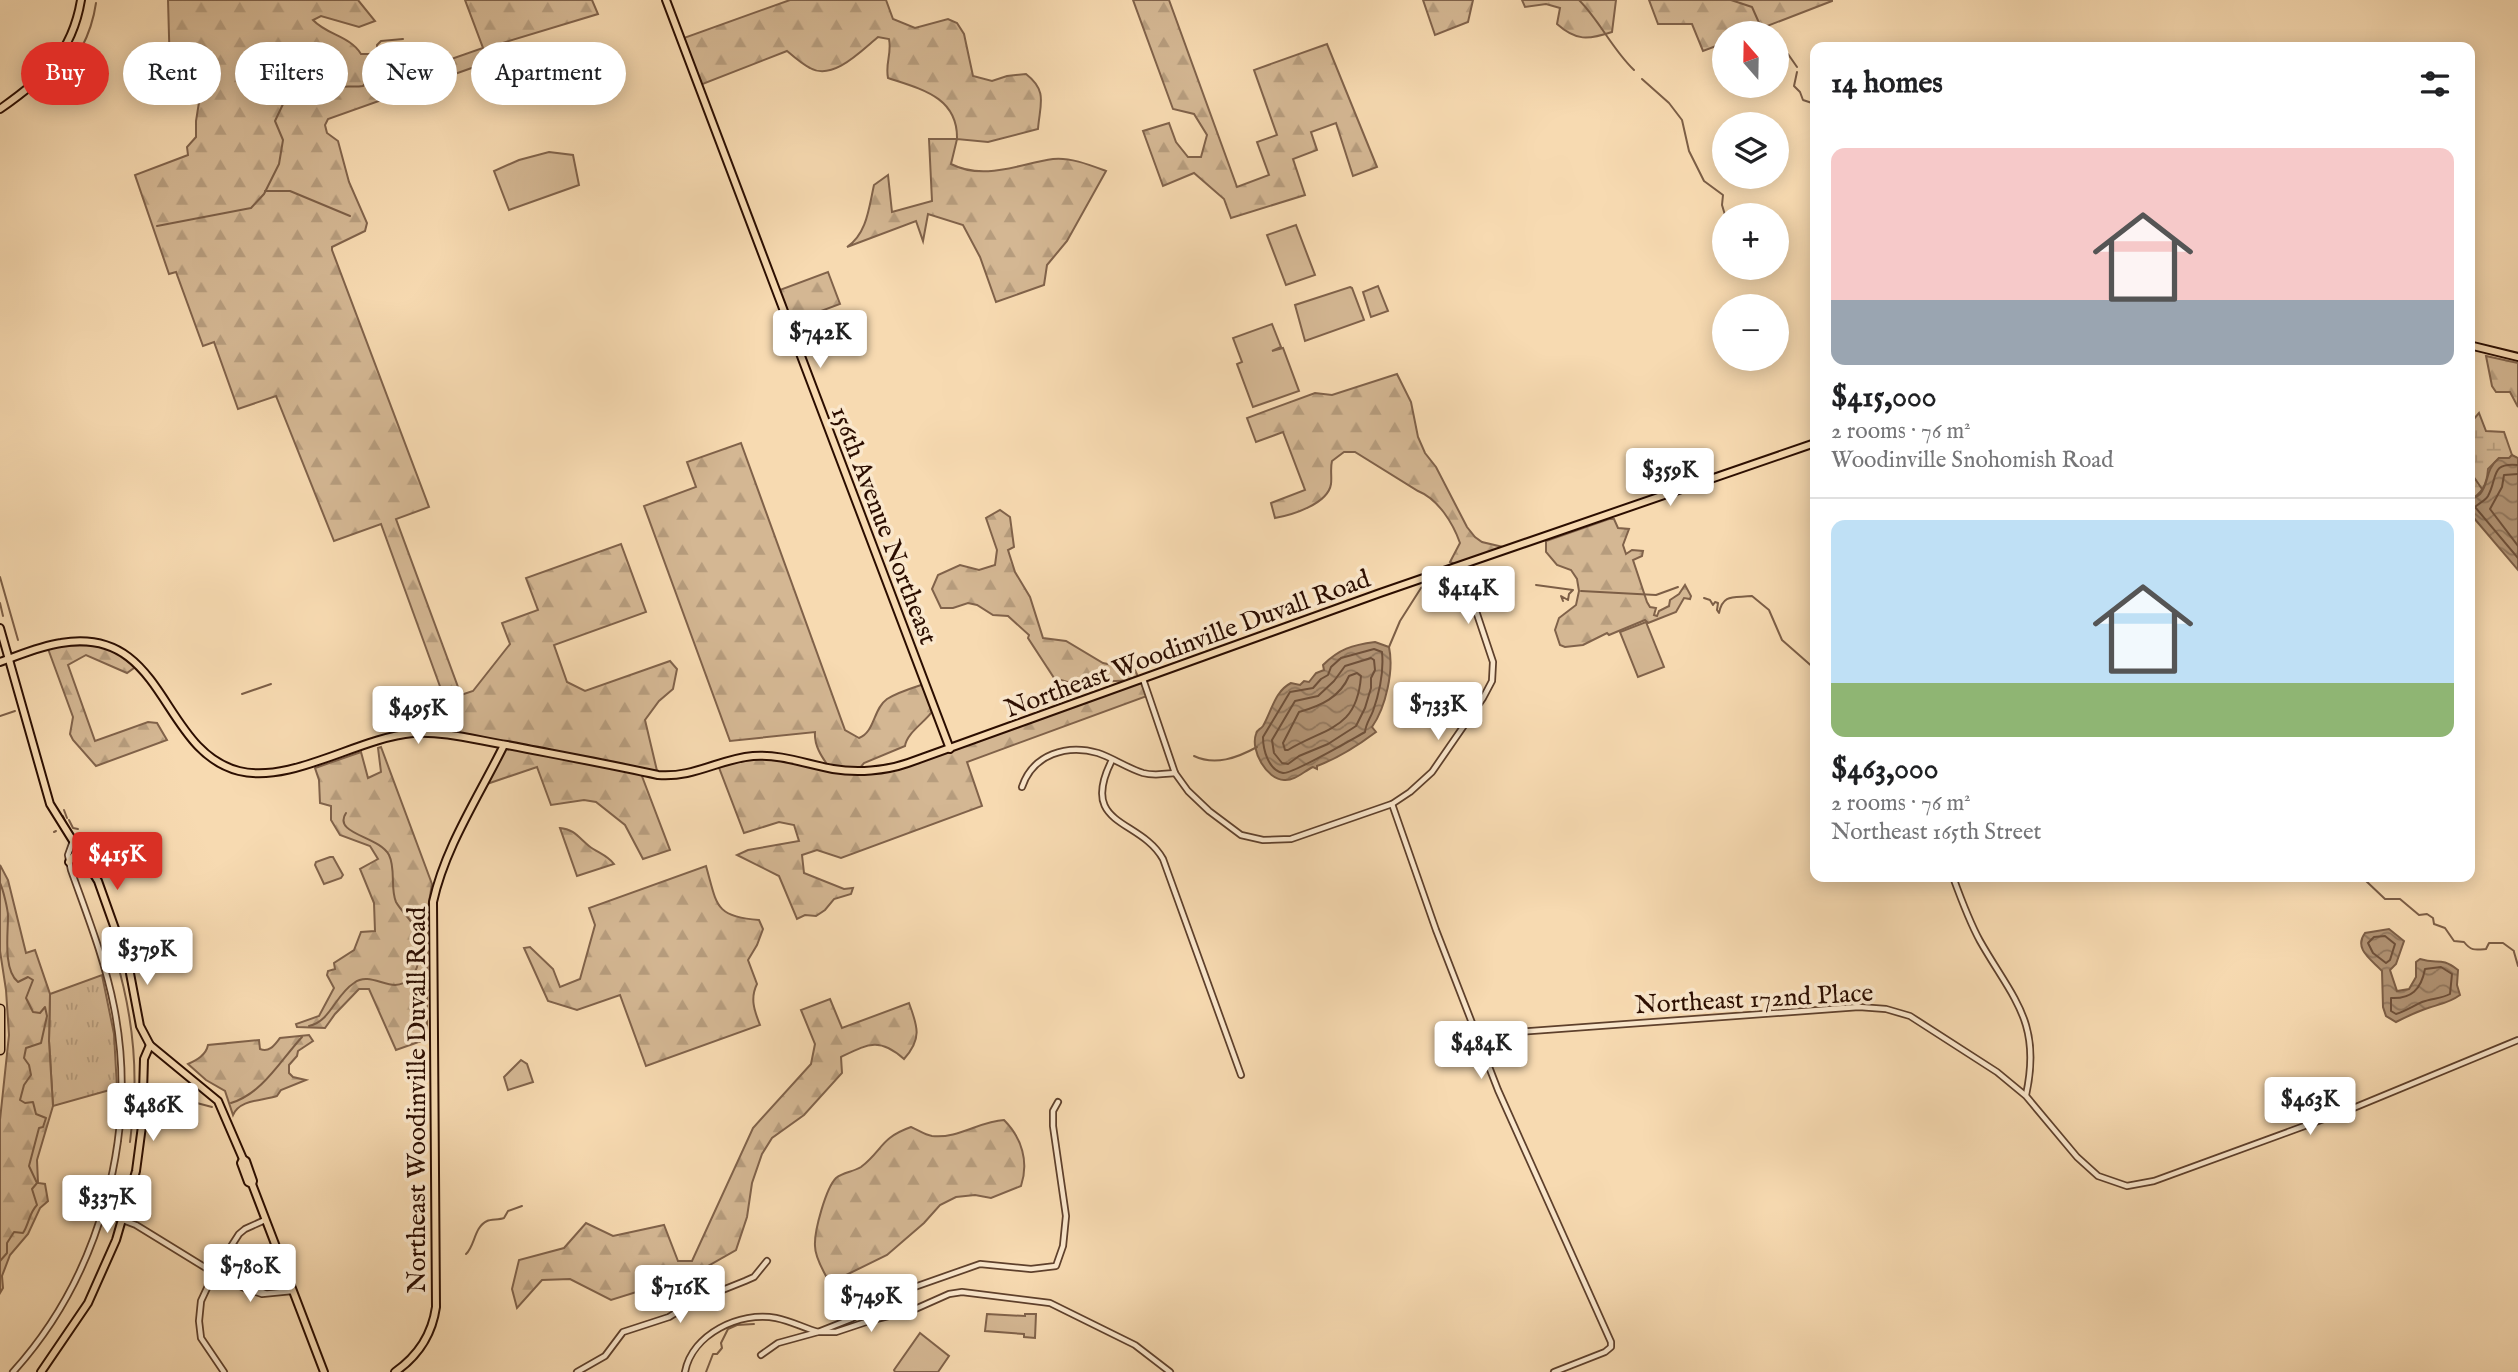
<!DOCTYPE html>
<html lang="en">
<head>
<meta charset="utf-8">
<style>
	:root { --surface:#fff; --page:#f6f6f6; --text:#202124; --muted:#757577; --line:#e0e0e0; --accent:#d93025 }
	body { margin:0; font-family:"IM FELL English",serif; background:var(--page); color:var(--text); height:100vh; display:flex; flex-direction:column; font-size:26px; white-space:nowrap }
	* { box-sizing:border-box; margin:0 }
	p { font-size:23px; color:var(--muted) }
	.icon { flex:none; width:38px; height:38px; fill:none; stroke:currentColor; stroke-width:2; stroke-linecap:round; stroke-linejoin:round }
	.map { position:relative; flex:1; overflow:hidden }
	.sheet { position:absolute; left:1810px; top:42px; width:665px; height:840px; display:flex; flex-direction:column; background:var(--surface); border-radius:14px; box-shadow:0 4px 18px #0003 }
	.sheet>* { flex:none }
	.banner { position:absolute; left:21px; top:42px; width:665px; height:63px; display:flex; gap:14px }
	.needle { width:46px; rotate:340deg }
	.fabs { position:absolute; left:1712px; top:21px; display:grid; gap:14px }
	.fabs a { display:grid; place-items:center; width:77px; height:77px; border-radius:50%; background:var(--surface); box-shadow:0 4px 18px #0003; font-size:35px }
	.price { position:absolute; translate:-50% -60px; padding:0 16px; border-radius:7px; background:#fff; color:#222; font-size:23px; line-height:46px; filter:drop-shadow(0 2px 4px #0008) }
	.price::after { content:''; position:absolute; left:50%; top:42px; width:21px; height:16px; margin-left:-10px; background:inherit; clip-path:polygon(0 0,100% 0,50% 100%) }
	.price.on { background:var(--accent); color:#fff }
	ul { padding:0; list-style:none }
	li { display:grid; align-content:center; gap:14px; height:371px; padding:0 21px }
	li+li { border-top:2px solid var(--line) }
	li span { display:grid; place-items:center; height:217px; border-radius:14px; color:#555 }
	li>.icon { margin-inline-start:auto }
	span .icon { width:126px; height:126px; fill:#fffc; stroke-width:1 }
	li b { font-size:30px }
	h2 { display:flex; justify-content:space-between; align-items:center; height:84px; padding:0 21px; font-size:30px }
	.tag { padding:0 24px; border-radius:32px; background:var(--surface); box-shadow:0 4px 18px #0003; font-size:24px; line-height:63px }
	.tag.on { background:var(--accent); color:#fff }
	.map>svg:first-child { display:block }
	.grass { fill:url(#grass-tufts); stroke:#80624a; stroke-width:2 }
	.forest { fill:url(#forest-firs); stroke:#80624a; stroke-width:2 }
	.wetland { fill:url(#wetland-marsh); stroke:#80624a; stroke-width:2 }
	.green { fill:#d4b793; stroke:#80624a; stroke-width:2 }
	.water { fill:url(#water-waves); stroke:#7c5e46; stroke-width:2 }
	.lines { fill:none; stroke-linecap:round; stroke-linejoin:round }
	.shore { stroke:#6e503a; stroke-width:2 }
	.stream { stroke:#7c5e46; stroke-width:2 }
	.minor-casing { stroke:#5e402c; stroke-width:8 }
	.major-casing { stroke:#2b0d00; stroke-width:10 }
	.highway-casing { stroke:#2b0d00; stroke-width:11 }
	.minor { stroke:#fae7cc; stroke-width:4.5 }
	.major { stroke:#f7dab1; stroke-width:6 }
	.highway { stroke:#f7dab1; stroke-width:8 }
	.labels { text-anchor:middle; stroke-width:7; stroke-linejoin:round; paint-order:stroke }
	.street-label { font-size:26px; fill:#2b0d00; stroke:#fae7cc }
</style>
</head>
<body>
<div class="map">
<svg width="2518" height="1372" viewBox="0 0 2518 1372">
	<defs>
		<pattern id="grass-tufts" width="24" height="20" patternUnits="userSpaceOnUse" patternTransform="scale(1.75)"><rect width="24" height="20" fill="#d4b793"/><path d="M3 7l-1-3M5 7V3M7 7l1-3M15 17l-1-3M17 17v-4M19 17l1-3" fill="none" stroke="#b69c7d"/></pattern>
		<pattern id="forest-firs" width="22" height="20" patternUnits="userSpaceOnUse" patternTransform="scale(1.75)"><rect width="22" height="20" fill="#d4b793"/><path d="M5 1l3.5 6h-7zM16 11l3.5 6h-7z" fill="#b69c7d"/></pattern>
		<pattern id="wetland-marsh" width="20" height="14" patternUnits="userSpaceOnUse" patternTransform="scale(1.75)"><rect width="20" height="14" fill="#d4b793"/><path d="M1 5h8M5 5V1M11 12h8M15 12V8" fill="none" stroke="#b69c7d"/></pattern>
		<pattern id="water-waves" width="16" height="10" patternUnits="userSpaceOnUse" patternTransform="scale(1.75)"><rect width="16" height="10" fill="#b29475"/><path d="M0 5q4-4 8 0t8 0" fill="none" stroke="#91775e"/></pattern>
	</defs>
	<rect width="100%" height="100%" fill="#f7dab1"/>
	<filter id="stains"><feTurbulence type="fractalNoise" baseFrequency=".00286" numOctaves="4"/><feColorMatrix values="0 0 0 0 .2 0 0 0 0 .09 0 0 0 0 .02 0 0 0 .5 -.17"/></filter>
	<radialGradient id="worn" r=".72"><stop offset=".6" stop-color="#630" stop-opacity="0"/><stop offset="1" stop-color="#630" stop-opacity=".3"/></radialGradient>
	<path class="grass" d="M102,975L114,1034L117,1088L53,1106L49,1041L50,994Z"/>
	<g class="forest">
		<path d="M168,0H358L375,21L359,27L321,16L313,20C327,35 350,36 361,54H379L387,65L395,69L410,65L417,71L483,48L465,0H592L598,14L486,48L514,53L328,119L325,125L327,133L338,141L349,182L367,223L365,231L332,247V250L429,507L396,519L461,695L473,691L510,644L502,623L538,610L526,578L621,544L646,612L554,645L567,682L585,691L670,661L677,669L673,689L659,701L645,720L658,775L640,771L670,850L643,859L625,825L596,802L584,800L551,805L537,767L484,785L504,745L458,736L381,524L334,541L276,396L238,409L214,342L203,346L176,272L169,274L135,175L188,155L187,147L196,137V121L200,96L194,78L170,71Z"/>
		<path d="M790,0H886L893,19L915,28L948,19L957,23L964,34L973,76L992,81L1007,76L1026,74C1048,91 1040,104 1038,129L988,142L957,139L951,164C984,181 1019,164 1053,159C1070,157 1090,165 1106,171L1067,241L1047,265L1044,285L996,302L980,257L963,225L928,214L923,241L916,221L847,247C867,234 869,207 874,185L888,175L892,212L932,201L929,139H957C958,97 921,89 888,78C885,63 892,54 889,39L878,37C861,51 833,81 810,68C802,64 794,57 787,51L700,85L681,39Z"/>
		<path d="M1133,0H1169L1237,187L1269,175L1257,142L1277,135L1254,70L1327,44L1377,167L1353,176L1336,123L1311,132L1317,150L1293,159L1305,195L1231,218L1224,199L1194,173L1163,186L1143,131L1169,123L1176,142L1188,157H1201L1207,135L1194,114L1173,109Z"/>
		<path d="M1423,0H1473L1468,22L1435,35Z"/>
		<path d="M1522,0H1616L1612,32C1588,40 1576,41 1557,24L1560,8L1546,4L1525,7Z"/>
		<path d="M1649,0H1832V1L1749,33H1724V43L1703,51L1692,24H1658Z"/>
		<path d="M828,272L840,304L789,323L777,291Z"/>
		<path d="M2486,356L2518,363V407L2510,392H2496L2492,386Z"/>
		<path d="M1397,374L1411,402L1418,437L1425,453L1436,467L1467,527L1475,537L1482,542L1507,548L1457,565L1450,562L1460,543C1453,523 1438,499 1418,491L1355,452H1344L1332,461C1330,469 1332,476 1331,484C1328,504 1292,515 1275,518L1271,503L1305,490L1283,432L1256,442L1247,418L1315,393L1332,395Z"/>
		<path d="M741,443L845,730L859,738C875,732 873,709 887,699C898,692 912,688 924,684L934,709C926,722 907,732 905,746L864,763L858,770L890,768L1138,680L1071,683L1054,678L1028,638L1029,635L1008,616L993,615L977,605L968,603L953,608H941L932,589L938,575L960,565L979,570L995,565L997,550L986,518L1000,510L1010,517L1014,547L1008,550L1015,572L1030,597L1043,638L1066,641L1103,663L1135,670L1147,696L967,762L982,806L841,858L817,850L802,855L804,873L844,889L853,888L851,894L834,899L825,910L816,916L805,915L797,919L779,876L737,855L748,850L799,841L794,825L779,822L744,833L718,765L763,756L829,767C821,756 814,745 815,732L730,741L644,506L696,487L687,462Z"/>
		<path d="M1609,519H1614L1618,528L1629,529L1623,545L1626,554L1632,550L1643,551L1642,556L1633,560L1647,602L1650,607L1656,608L1654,615L1657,616L1659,611L1669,606L1670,600L1679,594L1685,585L1691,596L1690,599L1684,598L1676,612L1648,623L1645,620L1609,635L1607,633L1583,645L1565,647L1560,645L1555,630L1559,618L1576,605L1579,591L1577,579L1571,570L1557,565L1546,552V541Z"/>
		<path d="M105,645L138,665L127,673L86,655L68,665L95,741L148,722L157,723L167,740L96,766L73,740L70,734L73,717L47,646Z"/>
		<path d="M381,747L432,884L427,914V1039L396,1050L369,989H359L335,1014L325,1028L297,1027L296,1024L319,1016L334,988L327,975L328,971L335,969L334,963L354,950L361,932L375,931L374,903L360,869L378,859L370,846L340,835L331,820V806L320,803L319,780L315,768L361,752L368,778L381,772L378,748Z"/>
		<path d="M560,828C574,829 579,838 589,846C598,853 607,855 614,864L577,876Z"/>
		<path d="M0,865L8,880L26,953L35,950L50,994L49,1041L53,1106L37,1160L38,1183L45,1184L48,1201L40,1208L28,1234L10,1255L2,1276L3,1288L0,1293V1120L9,1035L6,990L0,951Z"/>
		<path d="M706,866C717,904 714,917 759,920L763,929L757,945L748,960L757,984C750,998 754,1010 760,1025L646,1066L620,995L577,1010L548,1001L524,948L530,947L553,969L560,987L580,979L595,925L589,908Z"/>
		<path d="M830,999L842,1028L909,1003C918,1027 922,1039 904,1059C879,1037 868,1044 841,1057L842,1073L804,1115L772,1138L762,1154L752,1183L747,1217L736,1250L694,1274L611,1300L570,1279L542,1280L517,1308L512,1289L519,1260L564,1248L586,1223L613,1236L664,1225L678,1261H692L753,1128L811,1064L815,1044L801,1010Z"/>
		<path d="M309,1035L313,1041L298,1051L297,1056L289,1065V1073L293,1077L306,1080L281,1090L277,1096C262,1101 240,1099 233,1115L225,1091L206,1080L188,1064C197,1060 206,1055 208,1045L259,1040L260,1049C270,1053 275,1044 280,1038Z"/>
		<path d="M1004,1120C1022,1138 1029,1162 1021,1186L991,1198L975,1195L956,1197L940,1205L924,1223L887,1255L842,1277L826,1276C821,1267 815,1256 815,1246C814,1231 826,1188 836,1178C843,1172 853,1172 861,1167C883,1150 880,1138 911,1127C918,1130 925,1135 932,1136C958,1139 980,1121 1004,1120Z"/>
	</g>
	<path class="wetland" d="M2479,413L2486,431L2504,432L2512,455L2510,458H2499L2488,469C2487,485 2482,493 2469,501V420H2473Z"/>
	<g class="green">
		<path d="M549,152L573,155L579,185L509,210L494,171L519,160Z"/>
		<path d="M1296,225L1315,275L1286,285L1267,235Z"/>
		<path d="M1378,286L1388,311L1371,317L1363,292Z"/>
		<path d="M1350,287L1352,288L1364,320L1305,341L1295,305Z"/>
		<path d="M1272,324L1281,347L1272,351L1283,348L1299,391L1253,407L1237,364L1242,362L1233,338Z"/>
		<path d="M1646,622L1664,667L1638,677L1620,632Z"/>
		<path d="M330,857H333L343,875L341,878L324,884L315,865L316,862Z"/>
		<path d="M521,1060L527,1064L533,1082L508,1090L504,1077Z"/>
		<path d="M987,1314L1025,1316V1314H1036L1035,1338L1024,1337V1334L985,1331Z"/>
		<path d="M920,1333L949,1356L938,1372H895L894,1370Z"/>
	</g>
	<g class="water">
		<path d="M2512,455L2518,458V570L2473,517L2470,501C2473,498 2477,497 2480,494C2490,482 2484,471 2499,458H2509Z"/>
		<path d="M1375,642L1389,647C1394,670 1386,707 1372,727L1376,732C1360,744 1336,759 1317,766V769L1313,767C1304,771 1295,781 1284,780C1267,780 1250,750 1256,734C1257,729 1260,730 1263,726C1272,710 1275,691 1291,683L1300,685L1304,681L1309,682L1316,673L1324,670L1323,665C1339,649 1352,645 1375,642Z"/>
		<path d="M2389,929L2404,941L2396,964L2390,970L2397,991L2409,989L2416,977V962L2420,959C2438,965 2440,956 2458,970L2457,985L2460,995C2449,1003 2440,1004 2428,1008C2418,1011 2406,1017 2396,1022L2386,1016L2383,1007L2382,971C2372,960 2353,949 2365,933Z"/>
	</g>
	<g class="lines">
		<g class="shore">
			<path d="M2518,465C2490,462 2498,478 2488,496C2485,501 2479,503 2475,507L2518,558"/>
			<path d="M2518,474L2504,475L2502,487L2490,509L2518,546"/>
			<path d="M1374,649L1382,652C1384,672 1380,691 1373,711C1370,719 1366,723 1365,732C1354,738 1291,775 1283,773C1268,770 1263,749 1263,737L1290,692L1313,688L1321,679L1328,675L1331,667L1341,658Z"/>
			<path d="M1371,658L1374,660L1375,670L1371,678V688L1365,708L1356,726L1328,744L1299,756L1288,764L1282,763L1274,753L1272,740L1295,701L1318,696L1334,681L1345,666Z"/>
			<path d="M1357,673L1361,676C1357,730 1326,727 1288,750H1285L1283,743L1299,712C1321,706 1340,697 1349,676Z"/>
			<path d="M2385,936L2395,944L2390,960L2386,963L2373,953L2368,943L2374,937Z"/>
			<path d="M2441,967L2452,974L2450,994C2441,999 2432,998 2422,1002C2413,1006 2406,1011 2396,1014L2391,1011V998C2411,999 2421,990 2425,969Z"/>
		</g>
		<g class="stream">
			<path d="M1579,0C1600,21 1612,49 1634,70"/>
			<path d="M1731,0L1752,7L1760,25"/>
			<path d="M1776,47L1788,54L1797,67"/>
			<path d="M1797,72L1794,86L1800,92L1803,100L1815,104"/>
			<path d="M1642,79L1669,103L1682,120L1689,151L1704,181L1723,195L1722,205L1725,215"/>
			<path d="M50,90C75,65 91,38 96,3"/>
			<path d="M265,191H290L350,216"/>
			<path d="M157,226L251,208L264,194L279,164L283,140L275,121L284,102C295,97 300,103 311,103C320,102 323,94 330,90C342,84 351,88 363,86L379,67L377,45L381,41L403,39"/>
			<path d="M2469,470L2482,489"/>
			<path d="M0,577L18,640"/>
			<path d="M1536,585L1573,590L1569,594L1568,600L1561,596L1563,601"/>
			<path d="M1581,591L1656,595L1678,587"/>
			<path d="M1704,598L1710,600L1713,605L1715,602L1718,603L1717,610L1719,613C1723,593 1734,598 1752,596L1769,610L1782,640L1815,669"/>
			<path d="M0,603L3,616"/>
			<path d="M1389,647L1400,621L1421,588L1443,577H1455L1458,574"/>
			<path d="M242,694L271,684"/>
			<path d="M0,716L15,711"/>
			<path d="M1194,756C1215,766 1237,758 1257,747"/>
			<path d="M64,810L67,818"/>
			<path d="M63,816L65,821"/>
			<path d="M69,820L73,828L78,829"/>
			<path d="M54,832L56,831"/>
			<path d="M2346,877L2365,880L2385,899H2400L2419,915L2427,914L2433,918L2434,924L2445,928L2454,941L2464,942C2471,951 2475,950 2486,949L2489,943H2503L2514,951"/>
			<path d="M0,883C3,889 8,910 8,916C8,934 3,970 18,982L28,977L33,980L26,998L33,1012L40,1013L45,1007L47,1016L41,1043L26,1048L24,1058L29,1065L31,1075L24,1085L20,1100L25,1103L33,1102L36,1114L46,1118L43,1127L39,1128L29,1166L37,1183L32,1189L37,1205C29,1213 29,1224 23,1233L14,1232L7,1243V1253L0,1261"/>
			<path d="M2514,952L2518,966"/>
			<path d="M115,955C131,1008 138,1060 133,1115"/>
			<path d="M309,1026C331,1021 335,995 354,983C367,973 382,985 395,985C422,983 423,947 415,928C410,918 401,911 396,902C390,888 396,869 389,855C379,836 332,834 346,813"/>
			<path d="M231,1103C263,1093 280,1061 302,1037"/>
			<path d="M178,1107L193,1102L212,1107"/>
			<path d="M148,1115L166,1113L173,1109"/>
			<path d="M120,1141H121"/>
			<path d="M130,1142L133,1115H136"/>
			<path d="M466,1254C475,1246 474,1227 487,1221C491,1219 499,1220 504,1218L508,1211L522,1206"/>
			<path d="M706,1372L713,1354H717L722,1348L721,1343L728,1329L737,1325L754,1324"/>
		</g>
		<g class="minor-casing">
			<g id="minor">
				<path d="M1143,679L1175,773L1188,791L1209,811L1241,835L1263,840L1291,839L1392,804L1410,792L1432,772L1483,698L1492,681L1493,662L1461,566"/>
				<path d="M1112,760C1078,827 1140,818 1163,859L1241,1075"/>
				<path d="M1022,787C1033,754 1067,744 1098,753C1113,758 1127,768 1143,773C1154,776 1164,774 1175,773"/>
				<path d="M1392,804L1436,930L1498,1090L1611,1342V1347L1605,1352L1554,1372"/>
				<path d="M1953,877C1961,899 1969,921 1980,941C2013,999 2042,1022 2026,1095"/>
				<path d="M1476,1035L1859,1007L1886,1009L1910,1016L1997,1072L2026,1096L2077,1157L2098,1176L2127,1186L2154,1181L2351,1109L2518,1040"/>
				<path d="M102,1212L136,1225L214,1273L244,1288L262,1294L292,1291"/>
				<path d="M243,1285L265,1293"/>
				<path d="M761,1355L778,1343L818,1332H836L872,1320L913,1310L949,1294L962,1292L1050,1303L1135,1345L1170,1372"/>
				<path d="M13,1372C100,1276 139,1134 114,1007C105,960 87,915 71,870L68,855L73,841"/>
				<path d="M224,1372L201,1338L199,1321L201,1301L214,1273L239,1234L245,1229L265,1220"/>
				<path d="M577,1372L605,1356L623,1332L669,1317L695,1301L745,1281L754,1277L767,1261"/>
				<path d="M685,1372C692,1334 740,1311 776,1318C791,1321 804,1328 818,1332L851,1319L889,1296L980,1264L1031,1269L1056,1266L1063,1246L1066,1216L1053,1126V1111L1058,1102"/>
			</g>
		</g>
		<g class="major-casing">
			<g id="major">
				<path d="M666,0L950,749"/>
				<path d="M0,109C43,79 72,54 81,0"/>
				<path d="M2469,345L2518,357"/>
				<path d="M0,628L50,804L98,881L129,968L140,1026L150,1045L218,1101L243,1159L246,1161L253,1181L252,1184"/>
				<path d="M0,662C20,655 40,646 61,643C166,625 160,751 239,771C292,784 357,738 413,733C444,731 476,740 507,745C558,755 608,764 658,775C694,778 719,759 753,756C781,754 806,764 833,769C857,773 885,771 908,763L1380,593L1815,443"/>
				<path d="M69,862L75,854L83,855"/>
				<path d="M243,1159L241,1163L248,1182L252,1184L324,1372"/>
				<path d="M41,1372L88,1303L116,1240L136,1171L142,1126L144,1059L150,1045"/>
				<path d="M395,1372C418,1356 432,1335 436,1307L433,902C445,847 479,796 504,745"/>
			</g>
		</g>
		<g class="highway-casing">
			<path id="highway" d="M0,1009V1050"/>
		</g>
		<use href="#minor" class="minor"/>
		<use href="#major" class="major"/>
		<use href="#highway" class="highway"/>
	</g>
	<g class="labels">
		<g class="street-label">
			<text transform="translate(885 525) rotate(69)" y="9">156th Avenue Northeast</text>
			<text transform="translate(1187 643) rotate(-20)" y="9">Northeast Woodinville Duvall Road</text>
			<text transform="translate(1754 998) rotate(-3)" y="9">Northeast 172nd Place</text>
			<text transform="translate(416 1100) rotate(-90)" y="9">Northeast Woodinville Duvall Road</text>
		</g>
	</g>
	<rect width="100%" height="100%" filter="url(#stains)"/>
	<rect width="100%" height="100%" fill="url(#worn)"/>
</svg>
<div class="fabs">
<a><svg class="needle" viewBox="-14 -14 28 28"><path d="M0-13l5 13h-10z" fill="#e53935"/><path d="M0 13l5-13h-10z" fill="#757577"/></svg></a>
<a><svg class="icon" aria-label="layers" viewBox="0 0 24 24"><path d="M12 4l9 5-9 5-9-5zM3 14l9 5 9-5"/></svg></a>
<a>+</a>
<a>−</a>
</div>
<b class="price" style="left:820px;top:370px">$742K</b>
<b class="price" style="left:1670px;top:508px">$359K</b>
<b class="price" style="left:1468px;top:626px">$414K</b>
<b class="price" style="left:1438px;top:742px">$733K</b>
<b class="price" style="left:418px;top:746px">$495K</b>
<b class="price on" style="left:117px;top:892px">$415K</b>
<b class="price" style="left:147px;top:987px">$379K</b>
<b class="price" style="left:1481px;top:1081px">$484K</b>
<b class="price" style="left:2310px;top:1137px">$463K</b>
<b class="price" style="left:153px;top:1143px">$486K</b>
<b class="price" style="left:107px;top:1235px">$337K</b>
<b class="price" style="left:250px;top:1304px">$780K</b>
<b class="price" style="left:680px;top:1325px">$716K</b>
<b class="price" style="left:871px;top:1334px">$749K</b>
<div class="banner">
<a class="tag on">Buy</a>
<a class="tag">Rent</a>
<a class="tag">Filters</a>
<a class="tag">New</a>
<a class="tag">Apartment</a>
</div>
<section class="sheet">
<h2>14 homes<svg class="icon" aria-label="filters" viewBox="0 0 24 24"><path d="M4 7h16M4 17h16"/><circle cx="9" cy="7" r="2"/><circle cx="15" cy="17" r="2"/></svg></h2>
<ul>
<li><span style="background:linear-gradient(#f6c9c9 70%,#9aa5b1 0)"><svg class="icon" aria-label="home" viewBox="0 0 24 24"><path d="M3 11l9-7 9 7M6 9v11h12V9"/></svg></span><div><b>$415,000</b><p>2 rooms · 76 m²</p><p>Woodinville Snohomish Road</p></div></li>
<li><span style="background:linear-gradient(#bfe0f5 75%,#8fb573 0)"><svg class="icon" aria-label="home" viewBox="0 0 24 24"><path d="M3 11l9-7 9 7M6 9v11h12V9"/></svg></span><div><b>$463,000</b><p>2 rooms · 76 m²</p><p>Northeast 165th Street</p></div></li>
</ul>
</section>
</div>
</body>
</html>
